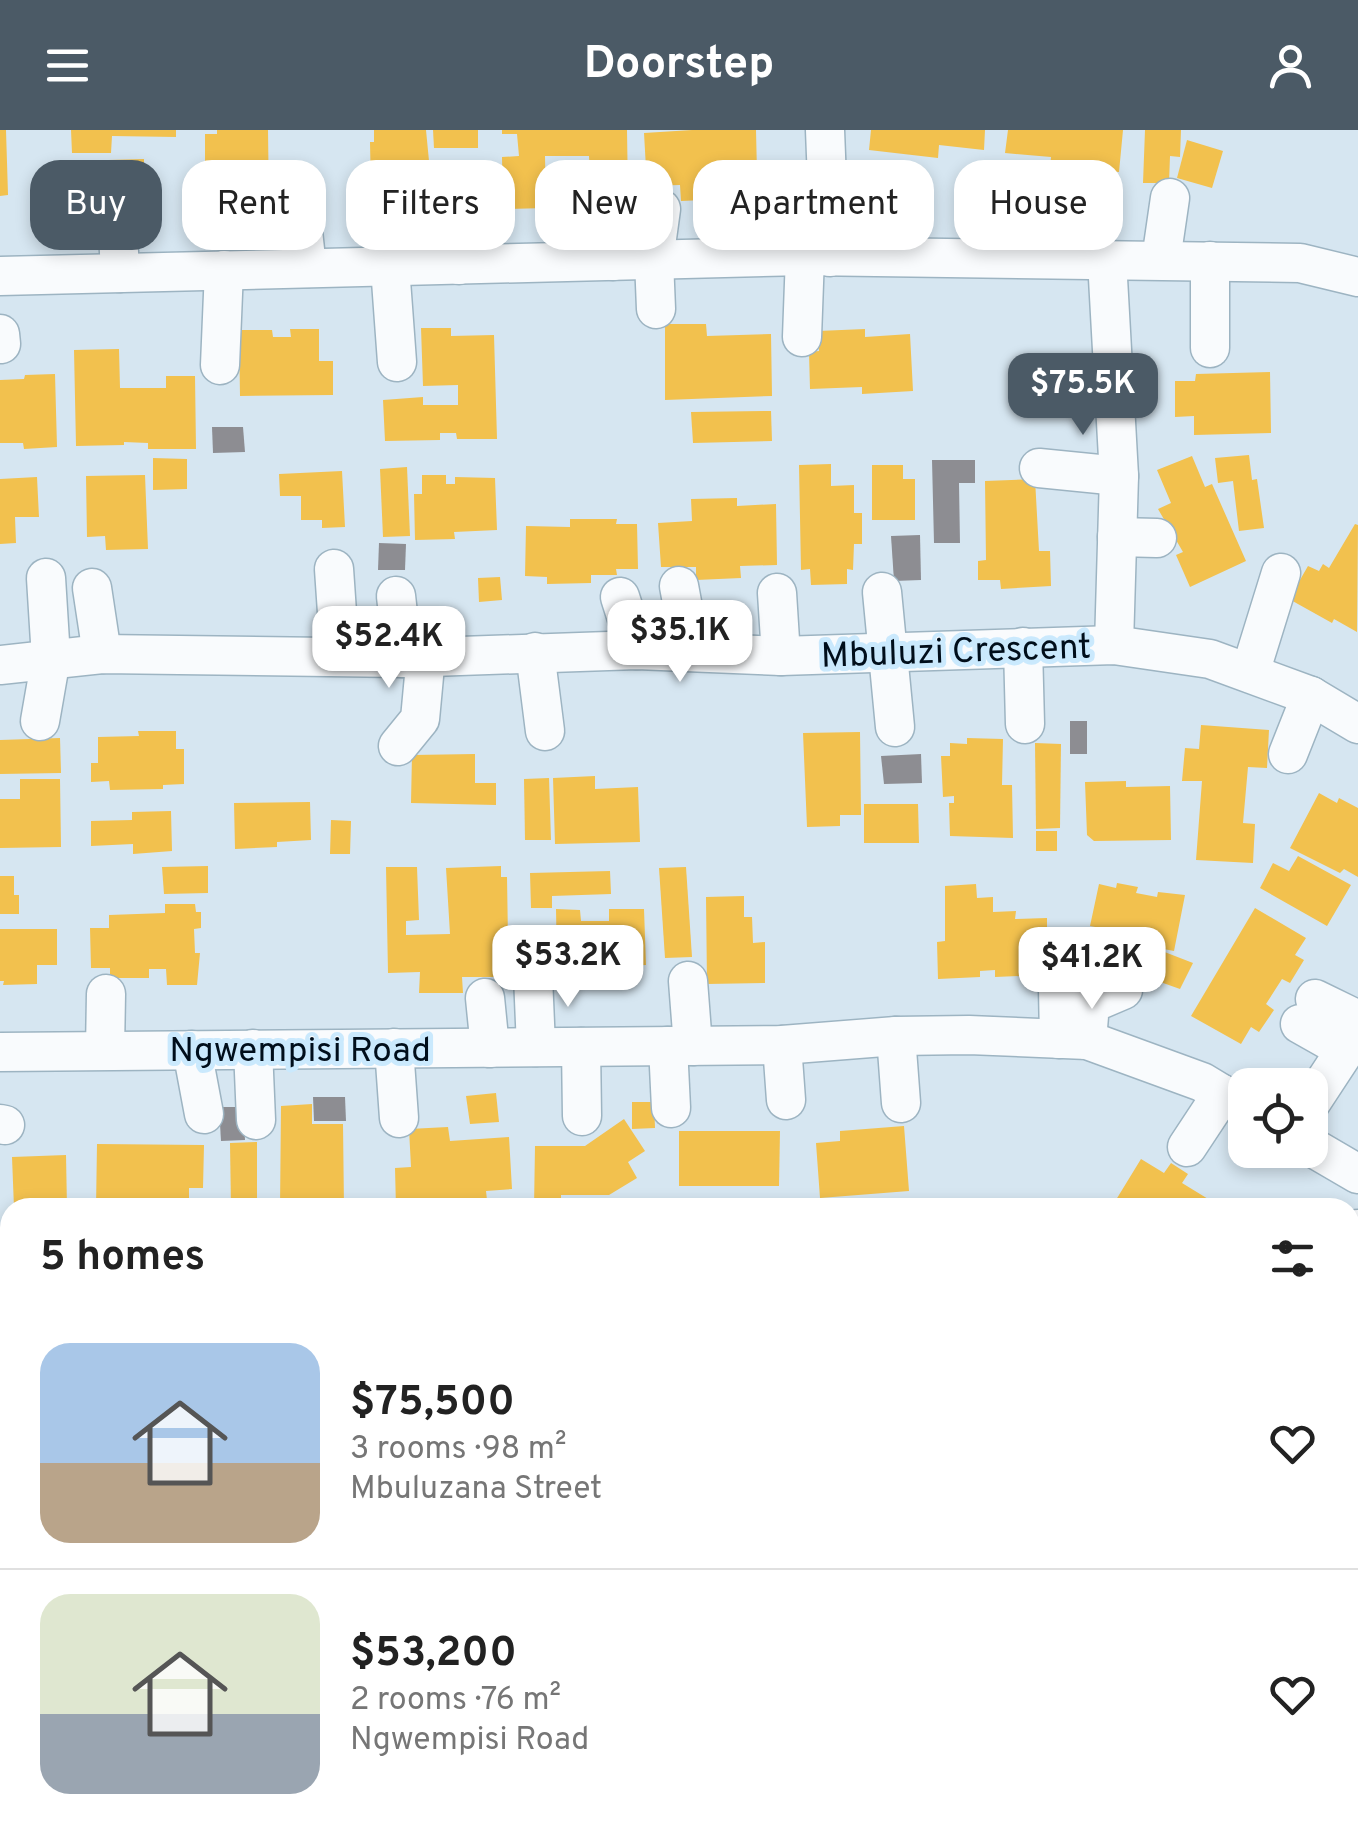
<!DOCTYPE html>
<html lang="en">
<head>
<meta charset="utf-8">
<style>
	:root { --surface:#fff; --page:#f2f2f2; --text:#222; --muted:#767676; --line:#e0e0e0; --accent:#4b5a66 }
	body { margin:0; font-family:Overpass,sans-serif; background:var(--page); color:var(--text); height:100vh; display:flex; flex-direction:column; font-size:38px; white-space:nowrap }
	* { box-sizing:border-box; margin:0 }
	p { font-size:32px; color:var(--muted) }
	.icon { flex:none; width:55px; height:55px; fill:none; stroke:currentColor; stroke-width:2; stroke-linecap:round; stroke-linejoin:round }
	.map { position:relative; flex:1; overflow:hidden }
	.drawer { position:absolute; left:0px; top:1068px; width:1360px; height:642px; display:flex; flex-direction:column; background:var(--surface); border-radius:30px 30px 0 0; box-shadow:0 5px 15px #0003 }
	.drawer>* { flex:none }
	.guide { position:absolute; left:30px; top:30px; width:1300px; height:90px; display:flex; gap:20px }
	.buttons { position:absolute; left:1228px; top:938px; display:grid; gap:20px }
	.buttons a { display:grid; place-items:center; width:100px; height:100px; border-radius:20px; background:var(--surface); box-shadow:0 5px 15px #0003; font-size:50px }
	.price { position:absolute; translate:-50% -85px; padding:0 22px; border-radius:20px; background:#fff; color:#222; font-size:32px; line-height:65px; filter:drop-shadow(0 2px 5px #0008) }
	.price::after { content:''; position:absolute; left:50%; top:60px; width:30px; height:22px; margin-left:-15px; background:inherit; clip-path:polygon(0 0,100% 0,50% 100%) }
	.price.selected { background:var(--accent); color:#fff }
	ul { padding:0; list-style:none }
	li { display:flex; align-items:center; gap:30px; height:250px; padding:0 40px }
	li+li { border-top:2px solid var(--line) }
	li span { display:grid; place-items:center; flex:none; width:280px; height:200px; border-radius:30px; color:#555 }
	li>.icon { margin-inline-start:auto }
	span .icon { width:120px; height:120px; fill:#fffc; stroke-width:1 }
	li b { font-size:42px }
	h2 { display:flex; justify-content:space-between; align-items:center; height:120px; padding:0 40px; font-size:42px }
	.tag { padding:0 35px; border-radius:30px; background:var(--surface); box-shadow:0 5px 15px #0003; font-size:35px; line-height:90px }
	.tag.selected { background:var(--accent); color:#fff }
	header { display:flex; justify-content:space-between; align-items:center; height:130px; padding:0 40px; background:var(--accent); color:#fff; font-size:45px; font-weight:700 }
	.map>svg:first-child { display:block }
	.homes { fill:#f2c14e }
	.industry { fill:#8d8d92 }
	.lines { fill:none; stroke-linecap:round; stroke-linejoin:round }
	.minor-casing { stroke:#9db4c2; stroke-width:41 }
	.minor { stroke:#f9fbfd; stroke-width:38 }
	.labels { text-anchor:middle; stroke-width:10; stroke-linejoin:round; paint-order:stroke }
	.street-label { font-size:35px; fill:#000e1b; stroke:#cae9fd }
</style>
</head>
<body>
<header><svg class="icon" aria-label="menu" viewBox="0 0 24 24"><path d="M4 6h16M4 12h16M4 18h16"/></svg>Doorstep<svg class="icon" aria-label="person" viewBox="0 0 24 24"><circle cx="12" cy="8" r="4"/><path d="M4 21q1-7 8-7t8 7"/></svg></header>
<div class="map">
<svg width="1358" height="1708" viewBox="0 0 1358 1708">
	<rect width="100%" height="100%" fill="#d6e6f1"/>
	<g class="homes">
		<path d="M0,0H6L8,65L0,66Z"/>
		<path d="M71,0H176V7L112,6L111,23H72Z"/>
		<path d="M217,0H268L269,78L219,81L218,40H205V4H217Z"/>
		<path d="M374,0H426L432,62L371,63L370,12H374Z"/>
		<path d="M433,0H478V18H434Z"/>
		<path d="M502,0H627L628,65H591L589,26H545L546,78L503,79L502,27L519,26L517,4H502Z"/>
		<path d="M692,0H756L757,43H725L726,69L681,71L680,55L647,56L644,3Z"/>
		<path d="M871,0H985L984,20L939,15L938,28L869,20Z"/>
		<path d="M1008,0H1123L1119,42L1050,38L1051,27L1005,23Z"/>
		<path d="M1145,0H1181L1180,27L1170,26L1169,53H1143Z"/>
		<path d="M1187,10L1223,21L1212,58L1177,48Z"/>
		<path d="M144,29V64L73,65L72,31Z"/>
		<path d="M665,194H706L707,206L771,204L772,266L665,270Z"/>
		<path d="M421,198H451V206L494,205L497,309H457L456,303H440V310L385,311L383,270L423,267V275H458V255L423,256Z"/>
		<path d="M290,199H319V231H333V265L240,266L239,200H272L273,207H291Z"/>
		<path d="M865,199V207L910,204L913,261L862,264V257L810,259L809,222L819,221L818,201Z"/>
		<path d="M119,219L120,258H166V246H195L196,319H148V313L124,312V315L76,316L74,220Z"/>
		<path d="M1270,242L1271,303L1194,305V286L1175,287V251H1195L1196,244Z"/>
		<path d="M55,244L57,317L24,319L23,313H0V250L24,249L25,245Z"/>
		<path d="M771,281L772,311L693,313L691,282Z"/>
		<path d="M1249,325L1252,350L1257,349L1264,398L1239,401L1233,351L1218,353L1215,328Z"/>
		<path d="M1192,326L1205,357L1212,354L1246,431L1190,457L1176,425L1183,422L1158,379L1171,373L1157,340Z"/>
		<path d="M153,328L187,329V359L153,360Z"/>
		<path d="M831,334V356L854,355V383H862V414H854L853,440L847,439V454L811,455L810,439L801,440L799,335Z"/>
		<path d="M872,335H903V349H915V390H872Z"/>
		<path d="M407,337L410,406L383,407L380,339Z"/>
		<path d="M342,341L345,397L322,398V390H301V366H280L279,344Z"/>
		<path d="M145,345L148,419L106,420L105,406L87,407L86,346Z"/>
		<path d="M422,345H446V354H455V347L495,348L497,400L454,402L455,409L415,410L414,364H422Z"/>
		<path d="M37,347L39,387H15L16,413L0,414V349Z"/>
		<path d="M1035,349L1039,421H1050L1051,456L1001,459L1000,450H978V431L986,430L985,351Z"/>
		<path d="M737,368V376L776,374L777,435L740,436L741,448L696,450V437H661L658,393L692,391L691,369Z"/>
		<path d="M570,389H617L616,394H637L638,439H616L617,445H591V453L547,454V447L525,446L526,396L570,397Z"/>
		<path d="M1355,394L1358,395L1357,502L1334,489L1332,493L1289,469L1308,436L1319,441L1323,434L1329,438Z"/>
		<path d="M500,447L502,470L479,472L478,448Z"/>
		<path d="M1201,595L1269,600L1267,638L1248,637L1243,693L1255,694L1253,733L1196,730L1202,651H1182L1185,618L1199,619Z"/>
		<path d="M138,601H176V619H184V654L163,655V659L110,660L109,651L91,652V633H98V607L139,606Z"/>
		<path d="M860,602L861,685H840V696L807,697L803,603Z"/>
		<path d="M60,608L61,643L0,644V610Z"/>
		<path d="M967,608L1003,609L1002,655H1012L1013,708L950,706L949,673H954V666L943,667L941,626H950V613L967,614Z"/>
		<path d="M1035,613L1061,614L1060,698L1036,699Z"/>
		<path d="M475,624V653H496V675L411,673L412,625Z"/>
		<path d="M595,646V659L638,657L640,712L555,714L553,648Z"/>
		<path d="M549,648L551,710H525L524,649Z"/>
		<path d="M20,649H60L61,717L0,718V669H20Z"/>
		<path d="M1126,651V657L1170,656L1171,710L1094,711L1087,705L1085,652Z"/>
		<path d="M1319,663L1337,673L1339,668L1358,678V747L1344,739L1340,743L1290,718Z"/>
		<path d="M310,672L311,710L277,712V717L235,719L234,673Z"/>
		<path d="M864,674H918L919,713H864Z"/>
		<path d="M171,681L172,721L133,724V714L91,716V691L132,690V682Z"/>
		<path d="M331,690L351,691L350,724H330Z"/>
		<rect x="1036" y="701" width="21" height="20"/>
		<path d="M1298,726L1351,755L1327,796L1260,758L1273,733L1289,741Z"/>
		<path d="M208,736V763L164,764L162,737Z"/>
		<path d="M501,736V747H507L508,810H502L504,847H462L463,863H419L420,842L388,843L386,737H417L419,790L406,791V805L450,804L446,738Z"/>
		<path d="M686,737L692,827L665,828L659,738Z"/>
		<path d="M610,741L611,764L552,766V778H531L530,743Z"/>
		<path d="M0,746H14V765H19V784H0Z"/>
		<path d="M1117,753L1138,757L1136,763L1157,767L1158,762L1185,765L1174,821L1153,817L1150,836L1122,831L1125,817L1104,813L1106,799L1090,796L1099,754L1116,758Z"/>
		<path d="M976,754L977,768L993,767V782L1016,781L1015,789L1047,788V845L995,847V840L980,841V847L938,849L937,812L945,811V756Z"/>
		<path d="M744,766V787H752L753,813L765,812V853L707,854L706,767Z"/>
		<path d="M165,774H195L196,782H201V798L194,799L195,823H200L197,855H167L166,839H149V848H110V838H91L90,798H109V785L165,783Z"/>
		<path d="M1255,778L1306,808L1295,825L1304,830L1290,853L1282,849L1266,874L1274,880L1259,902L1251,897L1241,914L1191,886Z"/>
		<path d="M556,779L580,780L581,791H609V779H644L646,835L599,837L598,828H581L582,836H557Z"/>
		<path d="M0,799H57V835H37V854L3,855L4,851H0Z"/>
		<path d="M1162,821L1193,833L1180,859L1149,848Z"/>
		<path d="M496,963L499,992L470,994L466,966Z"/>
		<path d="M632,972H654L655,998L632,999Z"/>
		<path d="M312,974V994H343L344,1078H280L281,976Z"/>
		<path d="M624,989L645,1021L628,1032L637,1048L609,1065H561V1078H534L535,1016H585Z"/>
		<path d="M904,996L909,1061L820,1068L816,1013L840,1011V1001Z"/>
		<path d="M448,997L450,1011L509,1007L512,1059L486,1061L487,1070L439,1073V1078H396L395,1038L411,1037L409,999Z"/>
		<path d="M679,1001H780L779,1056H679Z"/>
		<path d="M257,1012V1078H231L230,1013Z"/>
		<path d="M97,1014L204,1015L203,1058H189V1074H177V1078L124,1074V1078H96Z"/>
		<path d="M66,1025L67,1078H14L12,1027Z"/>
		<path d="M1141,1029L1164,1043L1171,1033L1188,1044L1182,1053L1218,1075L1216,1078H1111Z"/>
		<path d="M4,1135H10V1228H0V1144H4Z"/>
		<path d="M1358,1178V1225L1350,1239V1192Z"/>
		<path d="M10,1456V1487L0,1488V1457Z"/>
	</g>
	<g class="industry">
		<path d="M212,297H243L245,322L213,323Z"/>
		<path d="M932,330H975V353H959L960,413H934Z"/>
		<path d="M920,405L921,450L894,451L891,406Z"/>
		<path d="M379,413L406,414L405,440H378Z"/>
		<rect x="1070" y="591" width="17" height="33"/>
		<path d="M921,624L922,653L884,654L881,626Z"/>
		<path d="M313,967H345L346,991H314Z"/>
		<path d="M219,977H243L245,1010L221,1011Z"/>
	</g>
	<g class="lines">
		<g class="minor-casing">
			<g id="minor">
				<path d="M825,0L830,127"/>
				<path d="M885,53L890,126"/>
				<path d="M298,55L307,138"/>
				<path d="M458,55L459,135"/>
				<path d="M117,81L120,143"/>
				<path d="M581,83L613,131"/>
				<path d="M1088,129L1093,70"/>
				<path d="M1107,130L1119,346L1114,515"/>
				<path d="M1161,130L1170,68"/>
				<path d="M1210,131V218"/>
				<path d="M390,137L397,232"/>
				<path d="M0,146L805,126L1300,133L1358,147"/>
				<path d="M656,179L654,130L661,79"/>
				<path d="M0,204L1,214"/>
				<path d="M802,207L805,126"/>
				<path d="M220,235L224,140"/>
				<path d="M1039,338L1119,346"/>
				<path d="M1117,407L1157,408"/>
				<path d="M334,439L340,526"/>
				<path d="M679,456L691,521"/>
				<path d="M92,458L102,524"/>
				<path d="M882,462L895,597"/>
				<path d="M777,463L781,526"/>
				<path d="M396,466L403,528"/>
				<path d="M620,467L637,520"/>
				<path d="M1023,517L1025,594"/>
				<path d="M535,522L545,601"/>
				<path d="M0,535L102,524L403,528L637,520L781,526L1114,515L1210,529L1311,566L1358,594"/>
				<path d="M1250,543L1281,443"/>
				<path d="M40,591L51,528L46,448"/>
				<path d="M398,616L420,589L426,525"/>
				<path d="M1288,624L1311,566"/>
				<path d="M533,846L536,917"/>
				<path d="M688,851L693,916"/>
				<path d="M1058,858L1059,909"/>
				<path d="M485,868L490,918"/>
				<path d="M1315,869L1358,890"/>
				<path d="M1300,894L1346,920"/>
				<path d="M896,906L901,973"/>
				<path d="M1087,910L1090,874L1123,860"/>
				<path d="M782,915L786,970"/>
				<path d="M668,916L671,978"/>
				<path d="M581,917L582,986"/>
				<path d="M394,918L399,988"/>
				<path d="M253,919L256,990"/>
				<path d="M105,920L106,864"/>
				<path d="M192,920L204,984"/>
				<path d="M0,922L782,915L896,906L969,905L1087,910L1202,952L1245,978"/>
				<path d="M1310,974L1358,901"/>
				<path d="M0,994L5,995"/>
				<path d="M1310,1016L1358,1044"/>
				<path d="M1187,1017L1222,964"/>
				<path d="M1350,1117L1358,1099"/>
				<path d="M0,1311H10"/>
				<path d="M1350,1500L1358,1488"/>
				<path d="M1350,1613L1355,1617"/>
				<path d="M1209,1708L1214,1700"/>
			</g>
		</g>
		<use href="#minor" class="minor"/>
	</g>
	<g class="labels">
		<g class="street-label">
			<text transform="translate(956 520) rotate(-2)" y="12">Mbuluzi Crescent</text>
			<text x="300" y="931">Ngwempisi Road</text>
		</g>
	</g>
</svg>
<div class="buttons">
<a><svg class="icon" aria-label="locate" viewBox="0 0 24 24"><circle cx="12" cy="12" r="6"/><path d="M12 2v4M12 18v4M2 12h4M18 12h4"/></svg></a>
</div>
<b class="price selected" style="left:1083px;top:308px">$75.5K</b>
<b class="price" style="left:680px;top:555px">$35.1K</b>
<b class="price" style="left:389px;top:561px">$52.4K</b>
<b class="price" style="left:568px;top:880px">$53.2K</b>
<b class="price" style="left:1092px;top:882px">$41.2K</b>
<div class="guide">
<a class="tag selected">Buy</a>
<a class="tag">Rent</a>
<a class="tag">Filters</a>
<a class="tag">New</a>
<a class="tag">Apartment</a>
<a class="tag">House</a>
</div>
<section class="drawer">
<h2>5 homes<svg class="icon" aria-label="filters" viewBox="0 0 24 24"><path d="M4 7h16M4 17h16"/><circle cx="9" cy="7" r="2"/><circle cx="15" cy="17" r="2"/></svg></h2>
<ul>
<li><span style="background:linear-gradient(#a9c7e8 60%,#b9a48a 0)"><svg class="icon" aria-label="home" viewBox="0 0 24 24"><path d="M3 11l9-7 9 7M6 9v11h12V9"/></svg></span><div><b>$75,500</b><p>3 rooms · 98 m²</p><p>Mbuluzana Street</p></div><svg class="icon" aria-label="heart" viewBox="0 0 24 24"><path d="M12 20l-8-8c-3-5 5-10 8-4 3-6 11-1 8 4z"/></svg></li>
<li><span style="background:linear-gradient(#dfe7d0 60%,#9aa5b1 0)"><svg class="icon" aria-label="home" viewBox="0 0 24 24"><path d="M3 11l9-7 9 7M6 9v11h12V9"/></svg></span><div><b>$53,200</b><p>2 rooms · 76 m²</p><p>Ngwempisi Road</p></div><svg class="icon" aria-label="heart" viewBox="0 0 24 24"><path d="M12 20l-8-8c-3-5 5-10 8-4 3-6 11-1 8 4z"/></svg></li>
</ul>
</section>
</div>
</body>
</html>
